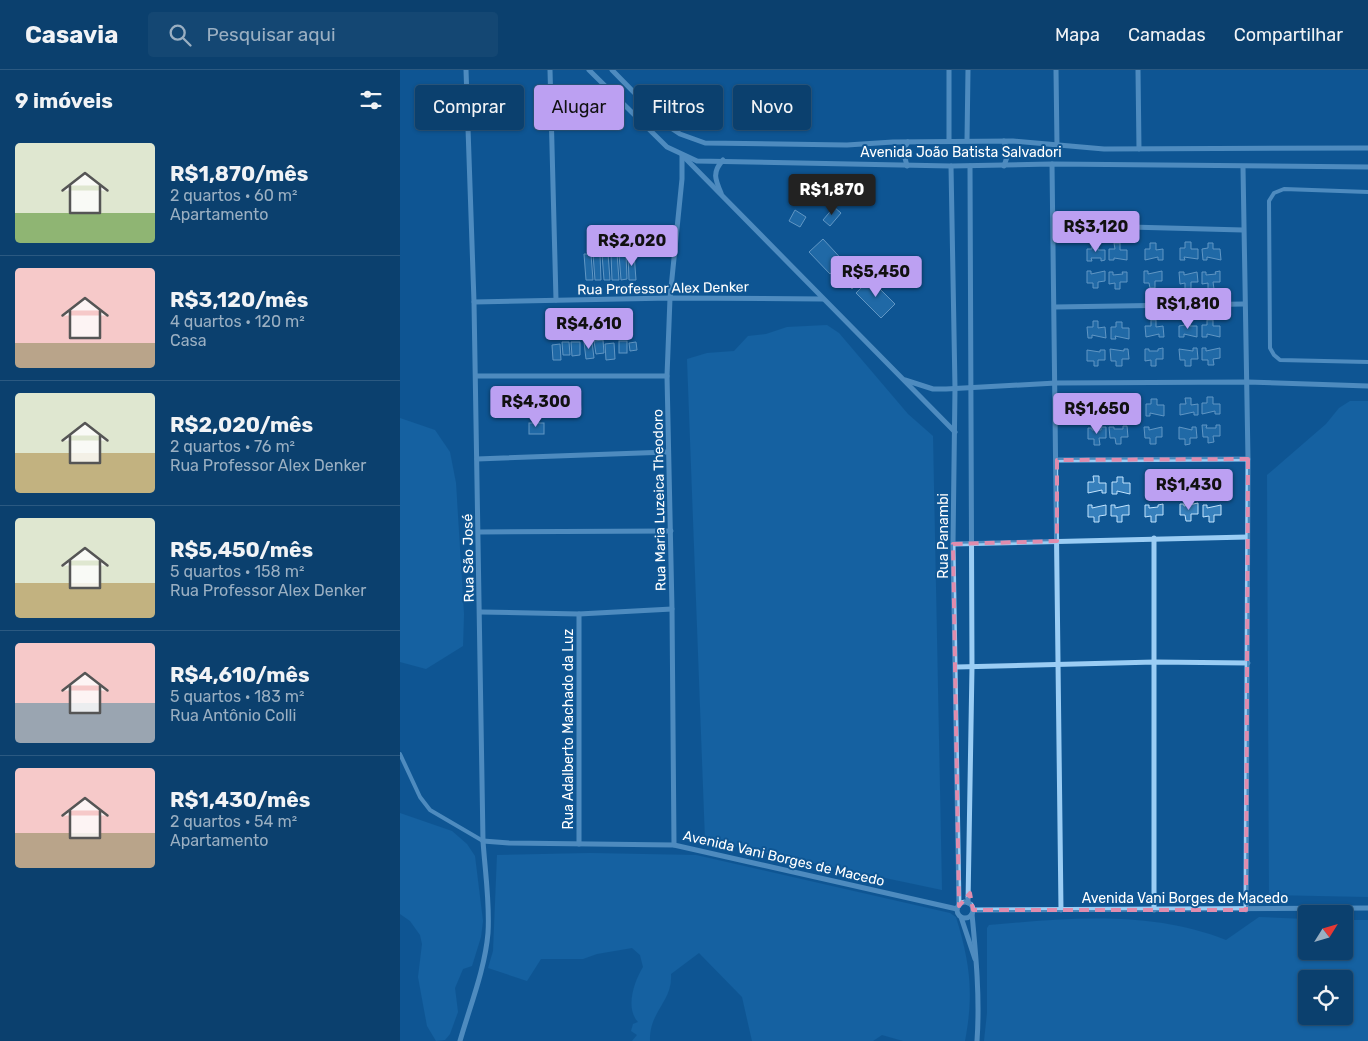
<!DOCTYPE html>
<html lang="pt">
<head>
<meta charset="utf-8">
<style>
	:root { --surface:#0b406e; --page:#144773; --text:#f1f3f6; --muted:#9aafc2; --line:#2b5981; --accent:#bca0f2 }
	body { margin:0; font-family:Rubik,sans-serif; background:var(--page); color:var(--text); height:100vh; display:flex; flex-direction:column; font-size:19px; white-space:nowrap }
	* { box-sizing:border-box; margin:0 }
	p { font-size:16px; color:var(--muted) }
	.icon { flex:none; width:28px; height:28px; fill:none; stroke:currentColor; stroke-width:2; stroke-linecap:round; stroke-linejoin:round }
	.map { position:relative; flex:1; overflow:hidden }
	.details { display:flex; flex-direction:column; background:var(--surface); width:400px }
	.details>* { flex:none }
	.top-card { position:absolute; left:15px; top:15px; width:475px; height:45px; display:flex; gap:10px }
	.needle { width:32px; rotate:53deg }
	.tools { position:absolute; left:898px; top:835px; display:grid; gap:10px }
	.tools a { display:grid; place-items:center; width:55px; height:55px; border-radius:5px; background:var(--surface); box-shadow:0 1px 4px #0004,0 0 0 1px var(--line); font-size:25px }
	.price { position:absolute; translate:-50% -42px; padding:0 11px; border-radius:5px; background:var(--accent); color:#111; font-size:16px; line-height:32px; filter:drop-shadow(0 1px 2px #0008) }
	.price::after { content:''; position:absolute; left:50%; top:30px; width:15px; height:11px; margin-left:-8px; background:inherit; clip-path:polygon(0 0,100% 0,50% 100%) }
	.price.current { background:#222; color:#fff }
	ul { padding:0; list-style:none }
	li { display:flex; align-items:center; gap:15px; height:125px; padding:0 15px }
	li+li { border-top:1px solid var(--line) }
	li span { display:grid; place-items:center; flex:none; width:140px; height:100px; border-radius:5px; color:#555 }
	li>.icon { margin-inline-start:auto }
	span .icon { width:60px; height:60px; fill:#fffc; stroke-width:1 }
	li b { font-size:21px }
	h2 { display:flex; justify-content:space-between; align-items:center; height:60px; padding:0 15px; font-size:21px }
	.tag { padding:0 18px; border-radius:5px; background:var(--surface); box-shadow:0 1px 4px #0004,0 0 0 1px var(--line); font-size:18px; line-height:45px }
	.tag.current { background:var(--accent); color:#111 }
	header { display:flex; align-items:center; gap:30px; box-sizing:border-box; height:70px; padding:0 25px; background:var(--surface); border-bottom:1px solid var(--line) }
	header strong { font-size:24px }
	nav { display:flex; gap:28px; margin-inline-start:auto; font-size:18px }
	.search { width:350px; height:45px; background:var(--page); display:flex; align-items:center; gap:12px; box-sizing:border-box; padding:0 18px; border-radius:5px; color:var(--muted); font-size:19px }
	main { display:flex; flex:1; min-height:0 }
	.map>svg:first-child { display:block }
	.green { fill:#1d6fb1; fill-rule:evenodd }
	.building { fill:#3780bc; stroke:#c3e4fe }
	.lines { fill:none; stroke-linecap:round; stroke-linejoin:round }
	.service { stroke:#9bcdf4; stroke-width:4 }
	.minor { stroke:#9bcdf4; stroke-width:5 }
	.marked { fill:none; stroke:#e08cad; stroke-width:4; stroke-dasharray:10 6; stroke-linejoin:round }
	.labels { text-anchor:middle; stroke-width:4; stroke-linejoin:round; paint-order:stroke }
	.street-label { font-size:14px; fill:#fff; stroke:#0f5693 }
</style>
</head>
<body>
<header>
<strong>Casavia</strong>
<div class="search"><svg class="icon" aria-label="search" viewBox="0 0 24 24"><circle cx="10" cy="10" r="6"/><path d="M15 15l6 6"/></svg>Pesquisar aqui</div>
<nav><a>Mapa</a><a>Camadas</a><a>Compartilhar</a></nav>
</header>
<main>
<section class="details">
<h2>9 imóveis<svg class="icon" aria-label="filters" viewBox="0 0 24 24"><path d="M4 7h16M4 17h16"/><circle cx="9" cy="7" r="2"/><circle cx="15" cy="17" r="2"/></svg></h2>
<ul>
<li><span style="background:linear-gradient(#dfe7d0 70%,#8fb573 0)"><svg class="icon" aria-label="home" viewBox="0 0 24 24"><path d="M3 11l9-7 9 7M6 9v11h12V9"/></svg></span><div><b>R$1,870/mês</b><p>2 quartos · 60 m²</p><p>Apartamento</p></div></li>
<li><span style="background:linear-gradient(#f6c9c9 75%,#b9a48a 0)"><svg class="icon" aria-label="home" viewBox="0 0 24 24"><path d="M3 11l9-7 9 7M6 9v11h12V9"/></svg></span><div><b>R$3,120/mês</b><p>4 quartos · 120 m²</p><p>Casa</p></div></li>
<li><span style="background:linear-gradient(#dfe7d0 60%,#c2b280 0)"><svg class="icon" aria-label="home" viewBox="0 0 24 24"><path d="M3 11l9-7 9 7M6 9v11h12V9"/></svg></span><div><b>R$2,020/mês</b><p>2 quartos · 76 m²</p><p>Rua Professor Alex Denker</p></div></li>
<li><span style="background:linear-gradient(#dfe7d0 65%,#c2b280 0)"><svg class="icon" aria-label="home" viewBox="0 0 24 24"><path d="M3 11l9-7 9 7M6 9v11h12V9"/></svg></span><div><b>R$5,450/mês</b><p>5 quartos · 158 m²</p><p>Rua Professor Alex Denker</p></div></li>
<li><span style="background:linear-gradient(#f6c9c9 60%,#9aa5b1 0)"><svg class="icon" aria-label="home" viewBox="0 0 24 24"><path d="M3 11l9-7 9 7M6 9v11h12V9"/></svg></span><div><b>R$4,610/mês</b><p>5 quartos · 183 m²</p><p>Rua Antônio Colli</p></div></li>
<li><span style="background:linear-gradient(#f6c9c9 65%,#b9a48a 0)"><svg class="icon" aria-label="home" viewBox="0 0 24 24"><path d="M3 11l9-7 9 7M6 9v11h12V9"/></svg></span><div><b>R$1,430/mês</b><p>2 quartos · 54 m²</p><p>Apartamento</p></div></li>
</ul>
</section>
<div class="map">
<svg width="968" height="971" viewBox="0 0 968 971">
	<rect width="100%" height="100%" fill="#0f5693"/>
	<g class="green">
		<path d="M427,255L439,263L508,344L533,366L542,820L305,770L287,289L307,283L334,281L348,266L366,264L387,257Z"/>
		<path d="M950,331H968V827L869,825L867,405L926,354L939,338Z"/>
		<path d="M0,348L35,360L50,382L56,413L64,544L63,576L26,599L0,592Z"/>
		<path d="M0,743L52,761L67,774L75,786L83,851L81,867L72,896L63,899L55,918L58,942L50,964L45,970L36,971L27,956L18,907L22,874L20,865L10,851L0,844Z"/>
		<path d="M190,783L296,785L550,843L556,847C570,893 574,923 565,971H503L482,965L473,971H352L342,927L299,883L271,904C273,931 249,941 250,971H232L237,965L231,961L233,954L238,952C225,938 234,912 243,897L240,885L232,878L197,884L183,889H141L127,911L88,898L93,881L97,785Z"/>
		<path d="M859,847L906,849V881H944V850H968V971H584L587,943V858L589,855C668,848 751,840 826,870ZM906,909H944V946H906Z"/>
	</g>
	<g class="building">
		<path d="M434,137L441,143L430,156L423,150Z"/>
		<path d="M395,140L406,147L400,157L389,151Z"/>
		<path d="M423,169L461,210L452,219L434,200L430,204L409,182Z"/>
		<path d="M785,172H791V179H798V189L784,187L785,190H780V178H785Z"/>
		<path d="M692,173H698V180H705V190L701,191V188H691L692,191H687V179H692Z"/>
		<path d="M714,173H720V180H727V190L714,188V190H709V179H715Z"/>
		<path d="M750,173H756V180L763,179V190H758V187L745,190V179H750Z"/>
		<path d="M808,173H813V179H820L821,190L807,187V190H803L802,179L808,178Z"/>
		<path d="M208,183L210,210H204L202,184Z"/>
		<path d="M217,183L219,210H212L211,184Z"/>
		<path d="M226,183L227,209L221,210L219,184Z"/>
		<path d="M234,183L236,210H229L228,184Z"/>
		<path d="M184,184H191L193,210H186Z"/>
		<path d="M193,184H200L201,210H195Z"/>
		<path d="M687,201H691V204L705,201V211L698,212V218H693V213H687Z"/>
		<path d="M744,201H748V204L762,201V211H755V218H750L749,213H744Z"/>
		<path d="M820,201V212H813L814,219H808V213L802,214V202H806V205L816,204L815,202Z"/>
		<path d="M709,202H713V205L723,204L722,202H727V212H720V219H715V213L709,214Z"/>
		<path d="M779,202H784V205L797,202L798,212H791V219H785V213L780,214Z"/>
		<path d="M470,209L495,234L481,248L456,223Z"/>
		<path d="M204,249L205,259L197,260L196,250Z"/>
		<rect x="219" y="249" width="9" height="9"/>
		<path d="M751,250H756V257L763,256L764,267H759V264L746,267L745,256H751Z"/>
		<path d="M784,250H790V256H797V267L784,264V267H779V256L785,255Z"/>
		<path d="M807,250H813V256H820V267L807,264V267H802V255H807Z"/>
		<path d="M693,251H698V258L705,257L706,268L692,265V268H688L687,257H693Z"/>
		<path d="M716,252H722V258H729V269L715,266L716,269H711V257H716Z"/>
		<path d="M203,270L204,283L196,284L194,271Z"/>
		<rect x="219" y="271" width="8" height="12"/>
		<path d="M162,272H169L170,285H163Z"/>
		<path d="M171,272H180V285L172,286Z"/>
		<path d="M184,272H192L194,288L186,289Z"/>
		<path d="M236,272L237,280L230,281L229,273Z"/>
		<path d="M214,273L215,289L206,290L205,274Z"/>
		<path d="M160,274L161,290H153L152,275Z"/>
		<path d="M763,278V289H756V296H751V290L745,291V279H749V281H758V279Z"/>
		<path d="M793,278H797L798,289H791V296H785V290H780L779,279L793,281Z"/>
		<path d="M802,278H806V281L820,278V288L813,289L814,295H808V290H802Z"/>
		<path d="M710,279L724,281V279H728L729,289H722V296H716V291H711Z"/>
		<path d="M687,280L700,282V280H705V290H698V296H694V291H687Z"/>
		<path d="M169,318L170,328H164L163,319Z"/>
		<path d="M807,327H813V334H820V344H815V341L802,344V333H807Z"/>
		<path d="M785,328H791V335L798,334V345H794V342L780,345V334H786Z"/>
		<path d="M180,329L181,340H165V330Z"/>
		<path d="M694,329H699V336H706V346H702V344L688,347V335H694Z"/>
		<path d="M716,329H721V335H728L729,346H724V343L711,346L710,335H716Z"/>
		<path d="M751,329H757V335H764V346L750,343V346H746V334H751Z"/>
		<path d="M145,330L146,340L131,341L130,331Z"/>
		<rect x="129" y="353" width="15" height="11"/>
		<path d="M802,355H807L806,358H816V355H820V366H813L814,372L808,373V367H803Z"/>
		<path d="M723,356H727L728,367H721V374H716L715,368H710L709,357H714V359H723Z"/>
		<path d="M701,357H706V368H699L700,375H694V369H688V358H692V360H701Z"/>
		<path d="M744,357H749V360L762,357V367H756V374H750V368H745Z"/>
		<path d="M779,357L792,360V357H796L797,368H790V374L785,375V369H779Z"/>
		<path d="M786,405H791L792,412L798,411L799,422H794V419L781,422V411H786Z"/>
		<path d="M808,405H814V412H821V422H816V420H807V423H803V411H808Z"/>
		<path d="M693,406H699V413H706V423H702V420L688,423V412H694Z"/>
		<path d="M751,406H757V413H764V423H759V421H750V424H746V412H751Z"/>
		<path d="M717,407H723V413H730V424L717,421V424H712V412H717Z"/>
		<path d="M798,433V444H791V451H786L785,445H780V434H784V436Z"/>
		<path d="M763,434V445H756V452H751V446L745,447V435H749V438L758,437V435Z"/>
		<path d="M688,435H692V438L706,435V445L699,446V452H694V447H688Z"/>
		<path d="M711,435H715V438L729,435V445H722V452H717V446H711Z"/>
		<path d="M803,435H807V438L821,435V445H814V452H809V446L803,447Z"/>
	</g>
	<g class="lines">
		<g class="service">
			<path d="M968,122L884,119L874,123L869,131L870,278L874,285L880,290L968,292"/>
			<path d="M0,684L20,727L30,740L83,771"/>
		</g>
		<g class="minor">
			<path d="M150,0L156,230"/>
			<path d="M189,0L267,77L297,91L551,96L652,94L968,97"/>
			<path d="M212,0L265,54L280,64L305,73L447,75L493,72L613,71L704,79L968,78"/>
			<path d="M656,0L657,75"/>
			<path d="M738,0L739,79"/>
			<path d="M549,71V0"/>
			<path d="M567,71L568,0"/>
			<path d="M604,71L608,84L604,96"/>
			<path d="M284,87L555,362"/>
			<path d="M652,94L661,840"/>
			<path d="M507,96L503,80L508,72"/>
			<path d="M551,96L555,318L553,474L559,836"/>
			<path d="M843,97L848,389L846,840"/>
			<path d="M321,123C315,109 312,102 323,90"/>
			<path d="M654,155L843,160"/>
			<path d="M74,232L270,228L423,229"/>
			<path d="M655,237L844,234"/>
			<path d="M76,306H267"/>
			<path d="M505,310L533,319H546L656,313L847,312L968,316"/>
			<path d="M77,389L268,382"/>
			<path d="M657,390L848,389"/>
			<path d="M79,462L271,461"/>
			<path d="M754,468V840"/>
			<path d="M553,474L847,467"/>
			<path d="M81,542L179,544L272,539"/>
			<path d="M179,544V774"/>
			<path d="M557,597L755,592L848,593"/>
			<path d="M83,771L109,773L274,775L557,839"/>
			<path d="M274,775L272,539L267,306L270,228L282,109V85"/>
			<circle cx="565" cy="840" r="8"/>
			<path d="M568,833L572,597L570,96"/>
			<path d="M573,840L968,838"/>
			<path d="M572,844C576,886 580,928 577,971"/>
			<path d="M561,847L575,889"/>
			<path d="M60,971C70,936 85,899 88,863C90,833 85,801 83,771L74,232L66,0"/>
		</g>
	</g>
	<path d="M0 0H968V971H0ZM848,389L846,840H573L570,823L559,836L553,474L657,471V390Z" fill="#0f5693" fill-opacity=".55" fill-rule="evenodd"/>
	<path class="marked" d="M848,389L846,840H573L570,823L559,836L553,474L657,471V390Z"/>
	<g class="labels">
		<g class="street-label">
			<text x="561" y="87">Avenida João Batista Salvadori</text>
			<text transform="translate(263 218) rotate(-1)" y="5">Rua Professor Alex Denker</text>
			<text transform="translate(259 430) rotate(-91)" y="5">Rua Maria Luzeica Theodoro</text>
			<text transform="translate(543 466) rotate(-90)" y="5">Rua Panambi</text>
			<text transform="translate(68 488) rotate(-91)" y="5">Rua São José</text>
			<text transform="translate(168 659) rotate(-90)" y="5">Rua Adalberto Machado da Luz</text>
			<text transform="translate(384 788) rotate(13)" y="5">Avenida Vani Borges de Macedo</text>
			<text x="785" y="833">Avenida Vani Borges de Macedo</text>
		</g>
	</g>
</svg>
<div class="tools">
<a><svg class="needle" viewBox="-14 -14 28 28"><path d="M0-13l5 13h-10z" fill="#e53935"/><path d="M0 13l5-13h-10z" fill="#9aafc2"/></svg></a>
<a><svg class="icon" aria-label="locate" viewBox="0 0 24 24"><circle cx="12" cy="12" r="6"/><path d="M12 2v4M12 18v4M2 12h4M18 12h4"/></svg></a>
</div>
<b class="price current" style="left:432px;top:146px">R$1,870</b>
<b class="price" style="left:696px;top:183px">R$3,120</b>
<b class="price" style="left:232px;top:197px">R$2,020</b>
<b class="price" style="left:476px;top:228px">R$5,450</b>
<b class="price" style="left:788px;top:260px">R$1,810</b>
<b class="price" style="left:189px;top:280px">R$4,610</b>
<b class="price" style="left:136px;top:358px">R$4,300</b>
<b class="price" style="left:697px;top:365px">R$1,650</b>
<b class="price" style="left:789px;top:441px">R$1,430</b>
<div class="top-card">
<a class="tag">Comprar</a>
<a class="tag current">Alugar</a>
<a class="tag">Filtros</a>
<a class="tag">Novo</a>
</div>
</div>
</main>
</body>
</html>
